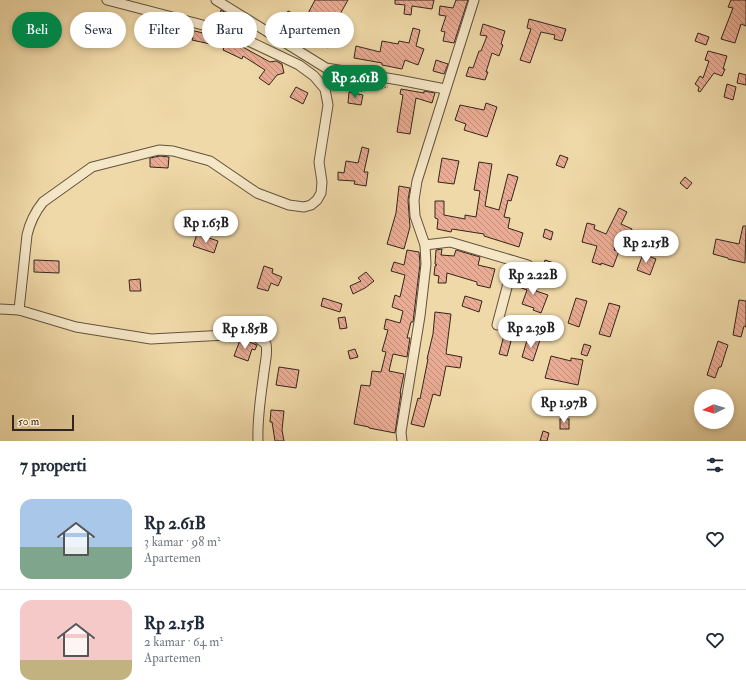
<!DOCTYPE html>
<html lang="id">
<head>
<meta charset="utf-8">
<style>
	:root { --surface:#fff; --page:#f6f6f7; --text:#1f2937; --muted:#747a83; --line:#e0e1e3; --accent:#0b8043 }
	body { margin:0; font-family:"IM FELL Double Pica",serif; background:var(--page); color:var(--text); height:100vh; display:flex; flex-direction:column; font-size:15px; white-space:nowrap }
	* { box-sizing:border-box; margin:0 }
	p { font-size:13px; color:var(--muted) }
	.icon { flex:none; width:22px; height:22px; fill:none; stroke:currentColor; stroke-width:2; stroke-linecap:round; stroke-linejoin:round }
	.map { position:relative; height:441px; overflow:hidden }
	.panel { display:flex; flex-direction:column; background:var(--surface); flex:1 }
	.panel>* { flex:none }
	.guide { position:absolute; left:12px; top:12px; width:400px; height:36px; display:flex; gap:8px }
	.needle { width:26px; rotate:265deg }
	.fabs { position:absolute; left:694px; top:389px; display:grid; gap:8px }
	.fabs a { display:grid; place-items:center; width:40px; height:40px; border-radius:50%; background:var(--surface); box-shadow:0 2px 6px #0003; font-size:20px }
	.scale { position:absolute; left:12px; bottom:10px; width:62px; box-sizing:border-box; padding-left:4px; border:2px solid #33261c; border-top:0; font-size:11px; line-height:14px; white-space:nowrap; color:#33261c; -webkit-text-stroke:3px #f5e6c6; paint-order:stroke }
	.price { position:absolute; translate:-50% -34px; padding:0 9px; border-radius:14px; background:#fff; color:#222; font-size:13px; line-height:26px; filter:drop-shadow(0 1px 2px #0008) }
	.price::after { content:''; position:absolute; left:50%; top:24px; width:12px; height:9px; margin-left:-6px; background:inherit; clip-path:polygon(0 0,100% 0,50% 100%) }
	.price.selected { background:var(--accent); color:#fff }
	ul { padding:0; list-style:none }
	li { display:flex; align-items:center; gap:12px; height:100px; padding:0 20px }
	li+li { border-top:1px solid var(--line) }
	li span { display:grid; place-items:center; flex:none; width:112px; height:80px; border-radius:12px; color:#555 }
	li>.icon { margin-inline-start:auto }
	span .icon { width:48px; height:48px; fill:#fffc; stroke-width:1 }
	li b { font-size:17px }
	h2 { display:flex; justify-content:space-between; align-items:center; height:48px; padding:0 20px; font-size:17px }
	.tag { padding:0 14px; border-radius:18px; background:var(--surface); box-shadow:0 2px 6px #0003; font-size:14px; line-height:36px }
	.tag.selected { background:var(--accent); color:#fff }
	.map>svg:first-child { display:block }
	.building { fill:url(#building-back-hatch); stroke:#33261c }
	.lines { fill:none; stroke-linecap:round; stroke-linejoin:round }
	.minor-casing { stroke:#62533f; stroke-width:11 }
	.path { stroke:#33261c; stroke-width:1.5; stroke-dasharray:1 2; stroke-linecap:butt }
	.minor { stroke:#f5e6c6; stroke-width:9 }
</style>
</head>
<body>
<div class="map">
<svg width="746" height="441" viewBox="0 0 746 441">
	<defs>
		<pattern id="building-back-hatch" width="6" height="6" patternUnits="userSpaceOnUse"><rect width="6" height="6" fill="#eaac94"/><path d="M-1 5l2 2M0 0l6 6M5-1l2 2" fill="none" stroke="#be8c78"/></pattern>
	</defs>
	<rect width="100%" height="100%" fill="#f0d9a8"/>
	<filter id="stains"><feTurbulence type="fractalNoise" baseFrequency=".005" numOctaves="4"/><feColorMatrix values="0 0 0 0 .2 0 0 0 0 .09 0 0 0 0 .02 0 0 0 .5 -.17"/></filter>
	<radialGradient id="worn" r=".72"><stop offset=".6" stop-color="#630" stop-opacity="0"/><stop offset="1" stop-color="#630" stop-opacity=".3"/></radialGradient>
	<g class="building">
		<path d="M315,0H348L335,23L324,17L320,26L312,22L306,36L303,35L298,44L289,38L293,32L280,26L288,11L305,19Z"/>
		<path d="M395,0H434L432,9L412,6L411,15L404,14L405,5L395,4Z"/>
		<path d="M456,0H468L454,43L443,41L445,32L441,31L446,16L439,15L440,6L453,8Z"/>
		<path d="M731,0H746V26L741,24L735,43L721,39L733,8L728,7Z"/>
		<path d="M221,10L231,16L229,21L219,18Z"/>
		<path d="M529,19L566,29L562,41L554,39L555,35L541,32L530,63L520,60L531,29L527,28Z"/>
		<path d="M146,20L164,24L163,30L145,27Z"/>
		<path d="M483,24L505,31L501,44L503,45L499,56L492,53L486,72H488L485,80L466,76L469,67L473,68L479,51H481L487,36L480,35Z"/>
		<path d="M168,26L186,27V29L216,36L238,47L239,45L270,62L276,61L282,64L284,73L277,75L269,85L259,78L265,70L243,56L242,59L223,50L224,47L192,40L193,38L167,35Z"/>
		<path d="M413,28L420,30L416,46L424,49L418,65L405,60L402,69L382,65V63L354,58L356,46L380,52L382,41L398,44L399,41L409,43Z"/>
		<path d="M324,33L333,39L328,48L319,43Z"/>
		<path d="M698,33L709,37L706,45L695,41Z"/>
		<path d="M708,51L727,56L723,69H725L722,76L714,73L700,92L698,91L699,87L695,84L700,76L703,78L709,61L705,60Z"/>
		<path d="M436,60L448,64L444,74L433,71Z"/>
		<path d="M739,73L746,75V85L737,83Z"/>
		<path d="M727,84L736,87L733,100L724,97Z"/>
		<path d="M296,87L308,93L303,104L290,97Z"/>
		<path d="M401,89L424,93V91L435,93L432,103L416,98L410,134L397,132L403,95L400,94Z"/>
		<path d="M349,92L363,95L361,105L348,103Z"/>
		<path d="M486,103L497,107L487,137L464,130L466,124L455,120L460,105L484,110Z"/>
		<path d="M362,147L369,149L364,172H368L366,186L354,184L355,181L338,180V172L344,173L346,161L358,163Z"/>
		<path d="M560,155L568,158L564,168L556,165Z"/>
		<path d="M160,156L169,157L168,168L150,167V158Z"/>
		<path d="M442,158L459,161L454,184L438,182Z"/>
		<path d="M479,162L492,164L485,206L499,210L508,174L518,177L511,201L508,200L504,217L510,218L508,228L523,233L519,247L484,236V234L452,229L451,232L437,229L438,219L435,218V201H444V215L465,219V215L476,217L480,191L474,190Z"/>
		<path d="M685,177L692,183L687,189L680,183Z"/>
		<path d="M399,186L410,188L408,200L410,227L404,249L387,244L396,213Z"/>
		<path d="M619,208L627,212L621,224L632,229L629,236L620,232L614,250L619,251L613,267L601,263V265L592,262L597,246L582,242L587,223L595,225L594,229L606,234Z"/>
		<path d="M743,226H746L745,263L728,259V258L713,254L716,239L739,244Z"/>
		<path d="M545,229L553,232L551,240L543,237Z"/>
		<path d="M197,234L218,241L214,253L193,246Z"/>
		<path d="M442,249L441,255L454,256L456,250L480,257L478,265L495,269L490,288L477,285V282L447,273L446,283H438L439,276L434,275L435,266L437,265L435,264L436,250Z"/>
		<path d="M407,250L419,252L420,264L413,322H411L407,338H410L407,357L393,354L389,371L404,374L400,393H401L395,433L369,428V427L354,424L361,385L370,386L372,371L381,372L386,352L382,351L388,330L384,329L386,319L400,323L403,311L392,307L395,295L400,297L405,275L391,271L394,262L404,265Z"/>
		<path d="M643,254L656,259L650,275L637,270Z"/>
		<path d="M34,260L59,261V273L34,272Z"/>
		<path d="M545,260L554,263L550,274L542,271Z"/>
		<path d="M264,266L273,269L272,273L282,277L278,286L271,283L268,291L257,288Z"/>
		<path d="M366,272L374,281L365,288L353,294L350,286L361,281L358,278Z"/>
		<path d="M521,278L538,284L536,291L548,295L541,313L533,310L534,308L522,304L527,290L519,287Z"/>
		<path d="M140,279L141,291H130L129,280Z"/>
		<path d="M465,296L482,301L479,312L462,306Z"/>
		<path d="M323,298L342,304L340,312L321,306Z"/>
		<path d="M576,298L587,301L579,327L568,323Z"/>
		<path d="M739,300L746,301V327L744,326L741,337L733,335Z"/>
		<path d="M609,303L620,306L610,337L599,334Z"/>
		<path d="M435,312L451,314L446,354L462,357L460,368L446,366L440,396L433,394L424,427L411,424L418,398L420,399L428,359H427L433,334Z"/>
		<path d="M345,317L347,328L340,329L338,318Z"/>
		<path d="M506,328L514,330L507,356L499,354Z"/>
		<path d="M528,337L540,340L533,361L522,357Z"/>
		<path d="M240,340H244L257,345L255,350L252,349L248,361L234,356Z"/>
		<path d="M718,341L728,345L721,367H719L715,378L707,375Z"/>
		<path d="M584,344L591,346L587,356L581,354Z"/>
		<path d="M355,349L358,357L350,359L348,351Z"/>
		<path d="M551,356L571,361V358L583,360L578,385L545,378Z"/>
		<path d="M279,367L299,370L296,388L276,385Z"/>
		<path d="M271,410L284,411L282,430L284,441H275L272,422H270Z"/>
		<rect x="560" y="419" width="9" height="10"/>
		<path d="M543,431L549,433L547,441H540Z"/>
	</g>
	<g class="lines">
		<g class="minor-casing">
			<g id="minor">
				<path d="M216,0L326,68L399,80L445,89"/>
				<path d="M425,245L450,242L528,265"/>
				<path d="M0,309L19,310L76,327L151,339L245,334L256,337L266,344C268,354 265,362 264,372C261,395 257,418 258,441"/>
				<path d="M19,310L27,235C30,222 35,212 43,202L92,167L159,150L173,151L210,161L257,193L289,205L304,207L311,205L317,200L321,193L322,182L319,162L328,105L325,89L314,76L299,65L238,36L218,29L107,0"/>
				<path d="M497,325L514,261"/>
				<path d="M402,441L401,432L420,316L426,264L425,245L415,216L414,200L417,181L474,0"/>
			</g>
		</g>
		<path class="path" d="M334,90L362,91L388,87"/>
		<use href="#minor" class="minor"/>
	</g>
	<rect width="100%" height="100%" filter="url(#stains)"/>
	<rect width="100%" height="100%" fill="url(#worn)"/>
</svg>
<div class="fabs">
<a><svg class="needle" viewBox="-14 -14 28 28"><path d="M0-13l5 13h-10z" fill="#e53935"/><path d="M0 13l5-13h-10z" fill="#747a83"/></svg></a>
</div>
<div class="scale">50 m</div>
<b class="price selected" style="left:355px;top:99px">Rp 2.61B</b>
<b class="price" style="left:206px;top:244px">Rp 1.63B</b>
<b class="price" style="left:646px;top:264px">Rp 2.15B</b>
<b class="price" style="left:533px;top:296px">Rp 2.22B</b>
<b class="price" style="left:531px;top:349px">Rp 2.39B</b>
<b class="price" style="left:245px;top:350px">Rp 1.85B</b>
<b class="price" style="left:564px;top:424px">Rp 1.97B</b>
<div class="guide">
<a class="tag selected">Beli</a>
<a class="tag">Sewa</a>
<a class="tag">Filter</a>
<a class="tag">Baru</a>
<a class="tag">Apartemen</a>
</div>
</div>
<section class="panel">
<h2>7 properti<svg class="icon" aria-label="filters" viewBox="0 0 24 24"><path d="M4 7h16M4 17h16"/><circle cx="9" cy="7" r="2"/><circle cx="15" cy="17" r="2"/></svg></h2>
<ul>
<li><span style="background:linear-gradient(#a9c7e8 60%,#7fa58c 0)"><svg class="icon" aria-label="home" viewBox="0 0 24 24"><path d="M3 11l9-7 9 7M6 9v11h12V9"/></svg></span><div><b>Rp 2.61B</b><p>3 kamar · 98 m²</p><p>Apartemen</p></div><svg class="icon" aria-label="heart" viewBox="0 0 24 24"><path d="M12 20l-8-8c-3-5 5-10 8-4 3-6 11-1 8 4z"/></svg></li>
<li><span style="background:linear-gradient(#f6c9c9 75%,#c2b280 0)"><svg class="icon" aria-label="home" viewBox="0 0 24 24"><path d="M3 11l9-7 9 7M6 9v11h12V9"/></svg></span><div><b>Rp 2.15B</b><p>2 kamar · 64 m²</p><p>Apartemen</p></div><svg class="icon" aria-label="heart" viewBox="0 0 24 24"><path d="M12 20l-8-8c-3-5 5-10 8-4 3-6 11-1 8 4z"/></svg></li>
</ul>
</section>
</body>
</html>
